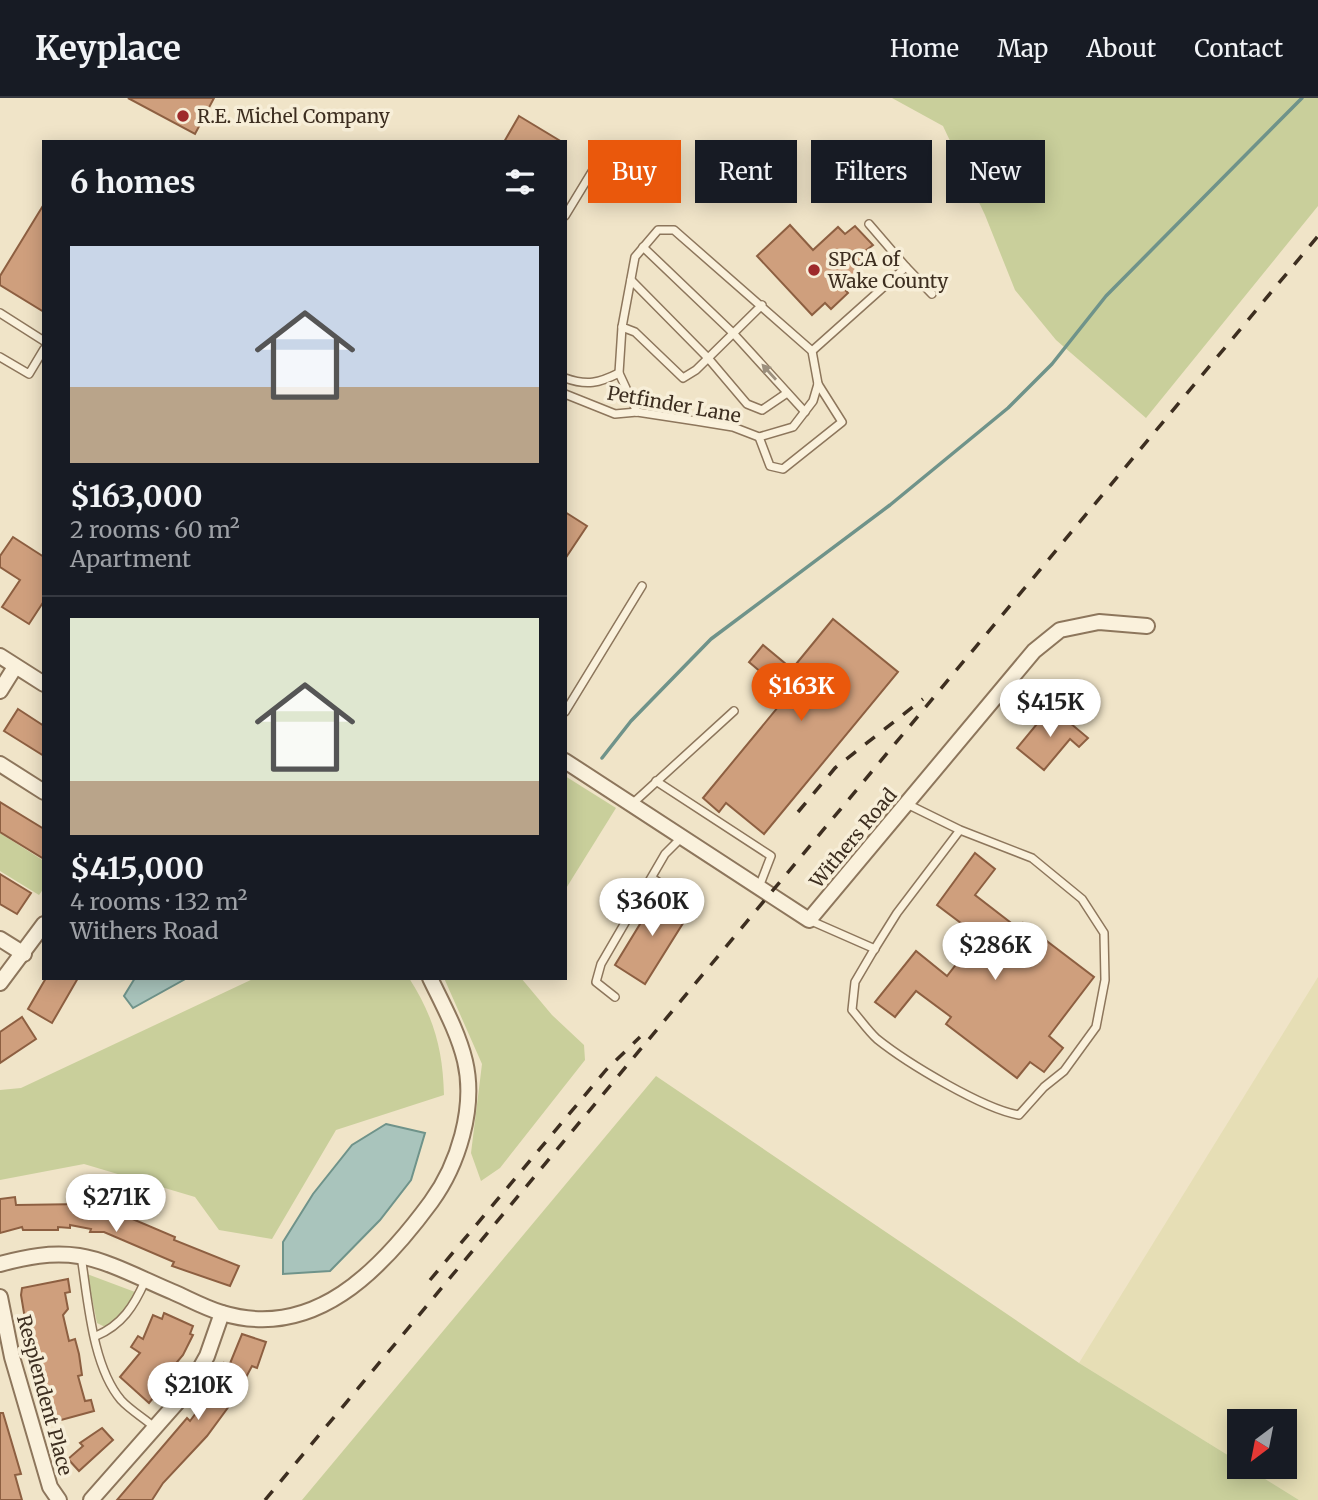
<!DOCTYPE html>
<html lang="en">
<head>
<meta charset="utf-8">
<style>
	:root { --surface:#171b24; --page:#20242c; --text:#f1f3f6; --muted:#9ea1a6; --line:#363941; --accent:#ea580c }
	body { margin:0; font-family:Merriweather,serif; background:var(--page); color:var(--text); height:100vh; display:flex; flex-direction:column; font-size:26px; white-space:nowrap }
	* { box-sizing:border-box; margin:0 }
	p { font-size:23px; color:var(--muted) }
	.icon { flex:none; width:38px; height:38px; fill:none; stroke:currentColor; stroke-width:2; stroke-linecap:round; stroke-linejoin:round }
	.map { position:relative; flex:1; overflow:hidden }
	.side { position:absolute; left:42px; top:42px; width:525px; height:840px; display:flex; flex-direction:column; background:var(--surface); border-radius:0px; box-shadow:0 4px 18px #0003 }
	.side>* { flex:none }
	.banner { position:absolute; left:588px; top:42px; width:625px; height:63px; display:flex; gap:14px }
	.needle { width:46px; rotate:212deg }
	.controls { position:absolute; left:1227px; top:1311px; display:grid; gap:14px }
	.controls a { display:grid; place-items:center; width:70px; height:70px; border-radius:0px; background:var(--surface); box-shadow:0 4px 18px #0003; font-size:35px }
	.price { position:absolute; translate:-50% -60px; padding:0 16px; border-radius:24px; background:#fff; color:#222; font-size:23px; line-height:46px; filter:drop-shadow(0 2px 4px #0008) }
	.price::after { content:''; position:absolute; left:50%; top:42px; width:21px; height:16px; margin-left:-10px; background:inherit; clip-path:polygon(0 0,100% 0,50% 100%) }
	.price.selected { background:var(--accent); color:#fff }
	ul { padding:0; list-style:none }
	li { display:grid; align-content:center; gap:14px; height:371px; padding:0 28px }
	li+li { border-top:2px solid var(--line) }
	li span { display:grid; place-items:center; height:217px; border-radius:0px; color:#555 }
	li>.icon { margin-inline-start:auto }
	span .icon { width:126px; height:126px; fill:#fffc; stroke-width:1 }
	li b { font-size:30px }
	h2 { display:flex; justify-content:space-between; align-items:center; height:84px; padding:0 28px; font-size:30px }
	.tag { padding:0 24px; border-radius:0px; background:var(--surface); box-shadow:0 4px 18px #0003; font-size:24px; line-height:63px }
	.tag.selected { background:var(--accent); color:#fff }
	header { display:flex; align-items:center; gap:42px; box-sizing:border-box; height:98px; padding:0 35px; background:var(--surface); border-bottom:2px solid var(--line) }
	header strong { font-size:33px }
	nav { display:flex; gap:38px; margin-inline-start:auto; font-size:24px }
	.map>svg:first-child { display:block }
	.farmland { fill:#e6deb5 }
	.green { fill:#c9cf9b }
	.water { fill:#a9c4bc; stroke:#6f938a; stroke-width:2 }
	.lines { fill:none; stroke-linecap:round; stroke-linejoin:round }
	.stream { stroke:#6f938a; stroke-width:3.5 }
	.building { fill:#cf9f7d; stroke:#8d5f41; stroke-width:2 }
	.service-casing { stroke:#8d765c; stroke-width:10 }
	.minor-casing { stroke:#8d765c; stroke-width:18 }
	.service { stroke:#faf1dc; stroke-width:7 }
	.minor { stroke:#faf1dc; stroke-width:14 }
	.rail { stroke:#3d2e20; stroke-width:3.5; stroke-dasharray:12 12; stroke-linecap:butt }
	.oneway { fill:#9c907e }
	.poi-dot { fill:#9e2a2b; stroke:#f7eed8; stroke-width:2.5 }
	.labels { text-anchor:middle; stroke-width:7; stroke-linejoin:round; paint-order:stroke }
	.poi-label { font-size:19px; fill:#3d2e20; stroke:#f7eed8; text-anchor:start }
	.street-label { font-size:19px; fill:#3d2e20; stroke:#f7eed8 }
</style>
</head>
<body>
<header>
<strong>Keyplace</strong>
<nav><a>Home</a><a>Map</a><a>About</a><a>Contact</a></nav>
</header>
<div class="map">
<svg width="1318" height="1402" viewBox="0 0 1318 1402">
	<rect width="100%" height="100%" fill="#f0e4c8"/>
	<path class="farmland" d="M1318,879V1402H1299L1246,1369L1284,1368V1323H1239V1364L1079,1265Z"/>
	<g class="green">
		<path d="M892,0H1318V108L1146,320L1056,242L1015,192L985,117L943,28Z"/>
		<path d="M565,678L616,710L565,792Z"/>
		<path d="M0,735L44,763V790L39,797L0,773Z"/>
		<path d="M255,880H409C434,919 443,952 444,997L336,1032L272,1141L219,1132L195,1099L84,1066L0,1082V992L21,990Z"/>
		<path d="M444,880H521L552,917L584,947L585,962L500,1070L481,1083L471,1055L482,966Z"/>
		<path d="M656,978L1079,1265L1239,1364V1368L1246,1369L1299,1402H302Z"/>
		<path d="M87,1176L135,1194L127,1211L109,1231L97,1225Z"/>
	</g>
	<g class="water">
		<path d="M135,880H187L133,910L124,898Z"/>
		<path d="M386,1026L425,1035L411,1082L380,1122L330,1173L283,1176V1144L313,1096L352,1047Z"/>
	</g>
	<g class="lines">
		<path class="stream" d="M602,660L631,623L711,541L890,407L1008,310L1052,266L1106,198L1302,0"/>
	</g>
	<g class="building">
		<path d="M128,0H214L195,36Z"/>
		<path d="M519,18L562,44H504Z"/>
		<path d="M44,106V214L0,187V178Z"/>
		<path d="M790,127L813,152L838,129L845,136L855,128L873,147L865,153L872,160L842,188L848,195L831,211L825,205L812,217L757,158Z"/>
		<path d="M565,414L587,428L565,461Z"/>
		<path d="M13,439L44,459V503L29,526L2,509L20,482L0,469V458Z"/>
		<path d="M833,521L898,574L764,736L726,705L719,714L703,700L788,597L749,564L763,547L792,571Z"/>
		<path d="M1051,609L1088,640L1079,649L1070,641L1044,672L1017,650Z"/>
		<path d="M18,611L44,628V658L4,633Z"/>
		<path d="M0,704L44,731V761L0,734Z"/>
		<path d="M975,755L995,771L975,797L1019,831L1023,825L1094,879L1049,938L1063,950L1044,974L1030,964L1017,980L946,926L951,919L916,893L895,919L875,904L916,853L947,878L978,838L937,807Z"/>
		<path d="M0,776L31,795L17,816L0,806Z"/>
		<path d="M659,795L690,814L645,886L615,867Z"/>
		<path d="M46,880H78L52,925L28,911Z"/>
		<path d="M22,919L36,941L0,965V934Z"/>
		<path d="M15,1099L16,1107L84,1106L109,1111L175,1139L174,1142L239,1168L230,1188L172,1168L174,1164L104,1134H90L91,1131L70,1127V1130L58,1129V1132H23L22,1129L0,1135V1101Z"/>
		<path d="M68,1181L70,1194L65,1195L68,1211L63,1217L69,1243L75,1241L79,1256L82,1277L78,1278L85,1303L91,1302L94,1313L50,1325L38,1266L34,1268L30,1252L36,1250L32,1226L26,1227L21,1197L22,1190Z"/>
		<path d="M164,1215L193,1228L190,1236L193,1237L183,1257L155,1290L158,1294L149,1305L120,1279L140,1255L131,1249L138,1238L143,1241L153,1217L162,1221Z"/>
		<path d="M242,1236L266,1244L257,1270L252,1268L235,1300L207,1338L163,1385L152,1402H117L187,1320L190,1323L215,1289L212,1288L224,1265L229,1268Z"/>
		<path d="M0,1315H3L21,1376L15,1377L22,1402H0Z"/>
		<path d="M102,1330L113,1342L79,1373L68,1361L83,1348L80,1345Z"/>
	</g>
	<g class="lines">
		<g class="service-casing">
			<g id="service">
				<path d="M565,118L596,67"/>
				<path d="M643,149L733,235L805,314"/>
				<path d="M906,169L932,196"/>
				<path d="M631,182L708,260L747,306L762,312L787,295"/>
				<path d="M0,215L44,243"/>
				<path d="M622,229L619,275L637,314"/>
				<path d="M812,253L906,169L869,126"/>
				<path d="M0,259L29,276L44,251"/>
				<path d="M565,280C587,288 599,285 619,275"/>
				<path d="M565,296L615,316L637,314L696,323L733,329L759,339L793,329L813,303L818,286L812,253L674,132H658L635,159L622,229L635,234L683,280L696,272L762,207"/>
				<path d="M759,339L770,368L783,371L842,324L818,286"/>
				<path d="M565,614L642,488"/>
				<path d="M656,683L771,758L759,789"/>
				<path d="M632,706L734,613"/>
				<path d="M907,706L960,732L1032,760L1082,801L1104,835L1105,882L1096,929L1064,973L1044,989L1019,1017C983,1011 907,965 877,941C868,933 860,921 852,912L855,884L872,855L897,815L960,732"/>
				<path d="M652,780L694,808"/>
				<path d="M809,822L875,851"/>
				<path d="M615,899L596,884L601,866L665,756L682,739"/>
				<path d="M81,1158C88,1201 92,1268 121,1302C130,1312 144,1320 154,1329"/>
				<path d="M96,1238C122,1227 134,1208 145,1183"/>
			</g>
		</g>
		<g class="minor-casing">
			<g id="minor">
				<path d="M0,558L44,586"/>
				<path d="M0,593L15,569"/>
				<path d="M565,663L809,822L1034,553L1060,532L1099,524L1147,528"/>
				<path d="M0,666L44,694"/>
				<path d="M0,841L24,856"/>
				<path d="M0,885L44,826"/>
				<path d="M0,1166C26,1159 51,1154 79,1158C107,1162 146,1183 173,1194C189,1201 205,1210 222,1215C314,1243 381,1172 431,1104C458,1067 476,1010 465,963C458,934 443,907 430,880"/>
				<path d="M0,1199L12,1259L50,1389L59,1402"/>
				<path d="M91,1402L188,1292L207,1258L222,1215"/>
			</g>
		</g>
		<use href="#service" class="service"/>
		<use href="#minor" class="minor"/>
		<g class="rail">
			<path d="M798,714L835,670L923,601"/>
			<path d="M430,1182L606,972L640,939"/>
			<path d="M265,1402L1318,138"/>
		</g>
	</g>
	<defs><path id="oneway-solid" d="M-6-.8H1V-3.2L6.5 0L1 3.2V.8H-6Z" transform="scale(1.75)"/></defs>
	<use class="oneway" href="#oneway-solid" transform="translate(769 274) rotate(-132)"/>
	<g class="poi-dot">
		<circle cx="183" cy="18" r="7"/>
		<circle cx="814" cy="172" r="7"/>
	</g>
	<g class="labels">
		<g class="poi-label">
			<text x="197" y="25">R.E. Michel Company</text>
			<text x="828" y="168">SPCA of<tspan x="828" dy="22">Wake County</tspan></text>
		</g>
		<g class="street-label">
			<text transform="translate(674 306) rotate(10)" y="7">Petfinder Lane</text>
			<text transform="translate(853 740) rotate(-50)" y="7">Withers Road</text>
			<text transform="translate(45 1297) rotate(75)" y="7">Resplendent Place</text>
		</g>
	</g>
</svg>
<div class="controls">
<a><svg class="needle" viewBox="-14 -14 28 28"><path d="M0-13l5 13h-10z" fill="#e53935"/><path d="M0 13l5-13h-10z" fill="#9ea1a6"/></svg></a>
</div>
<b class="price selected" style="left:801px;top:625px">$163K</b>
<b class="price" style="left:1050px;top:641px">$415K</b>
<b class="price" style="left:652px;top:840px">$360K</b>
<b class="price" style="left:995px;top:884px">$286K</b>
<b class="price" style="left:116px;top:1136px">$271K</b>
<b class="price" style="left:198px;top:1324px">$210K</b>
<div class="banner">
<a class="tag selected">Buy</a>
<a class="tag">Rent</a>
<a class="tag">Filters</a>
<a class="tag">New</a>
</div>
<section class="side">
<h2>6 homes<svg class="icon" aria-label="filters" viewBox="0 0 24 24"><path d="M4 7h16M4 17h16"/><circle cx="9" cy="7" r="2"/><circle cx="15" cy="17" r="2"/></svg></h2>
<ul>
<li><span style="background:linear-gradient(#c9d6e8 65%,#b9a48a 0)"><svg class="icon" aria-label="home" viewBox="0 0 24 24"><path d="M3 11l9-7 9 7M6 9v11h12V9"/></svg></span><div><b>$163,000</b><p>2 rooms · 60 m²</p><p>Apartment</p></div></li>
<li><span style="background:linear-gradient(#dfe7d0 75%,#b9a48a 0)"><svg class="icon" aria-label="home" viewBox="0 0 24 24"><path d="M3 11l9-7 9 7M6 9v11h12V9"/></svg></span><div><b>$415,000</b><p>4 rooms · 132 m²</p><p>Withers Road</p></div></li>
</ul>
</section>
</div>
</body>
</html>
